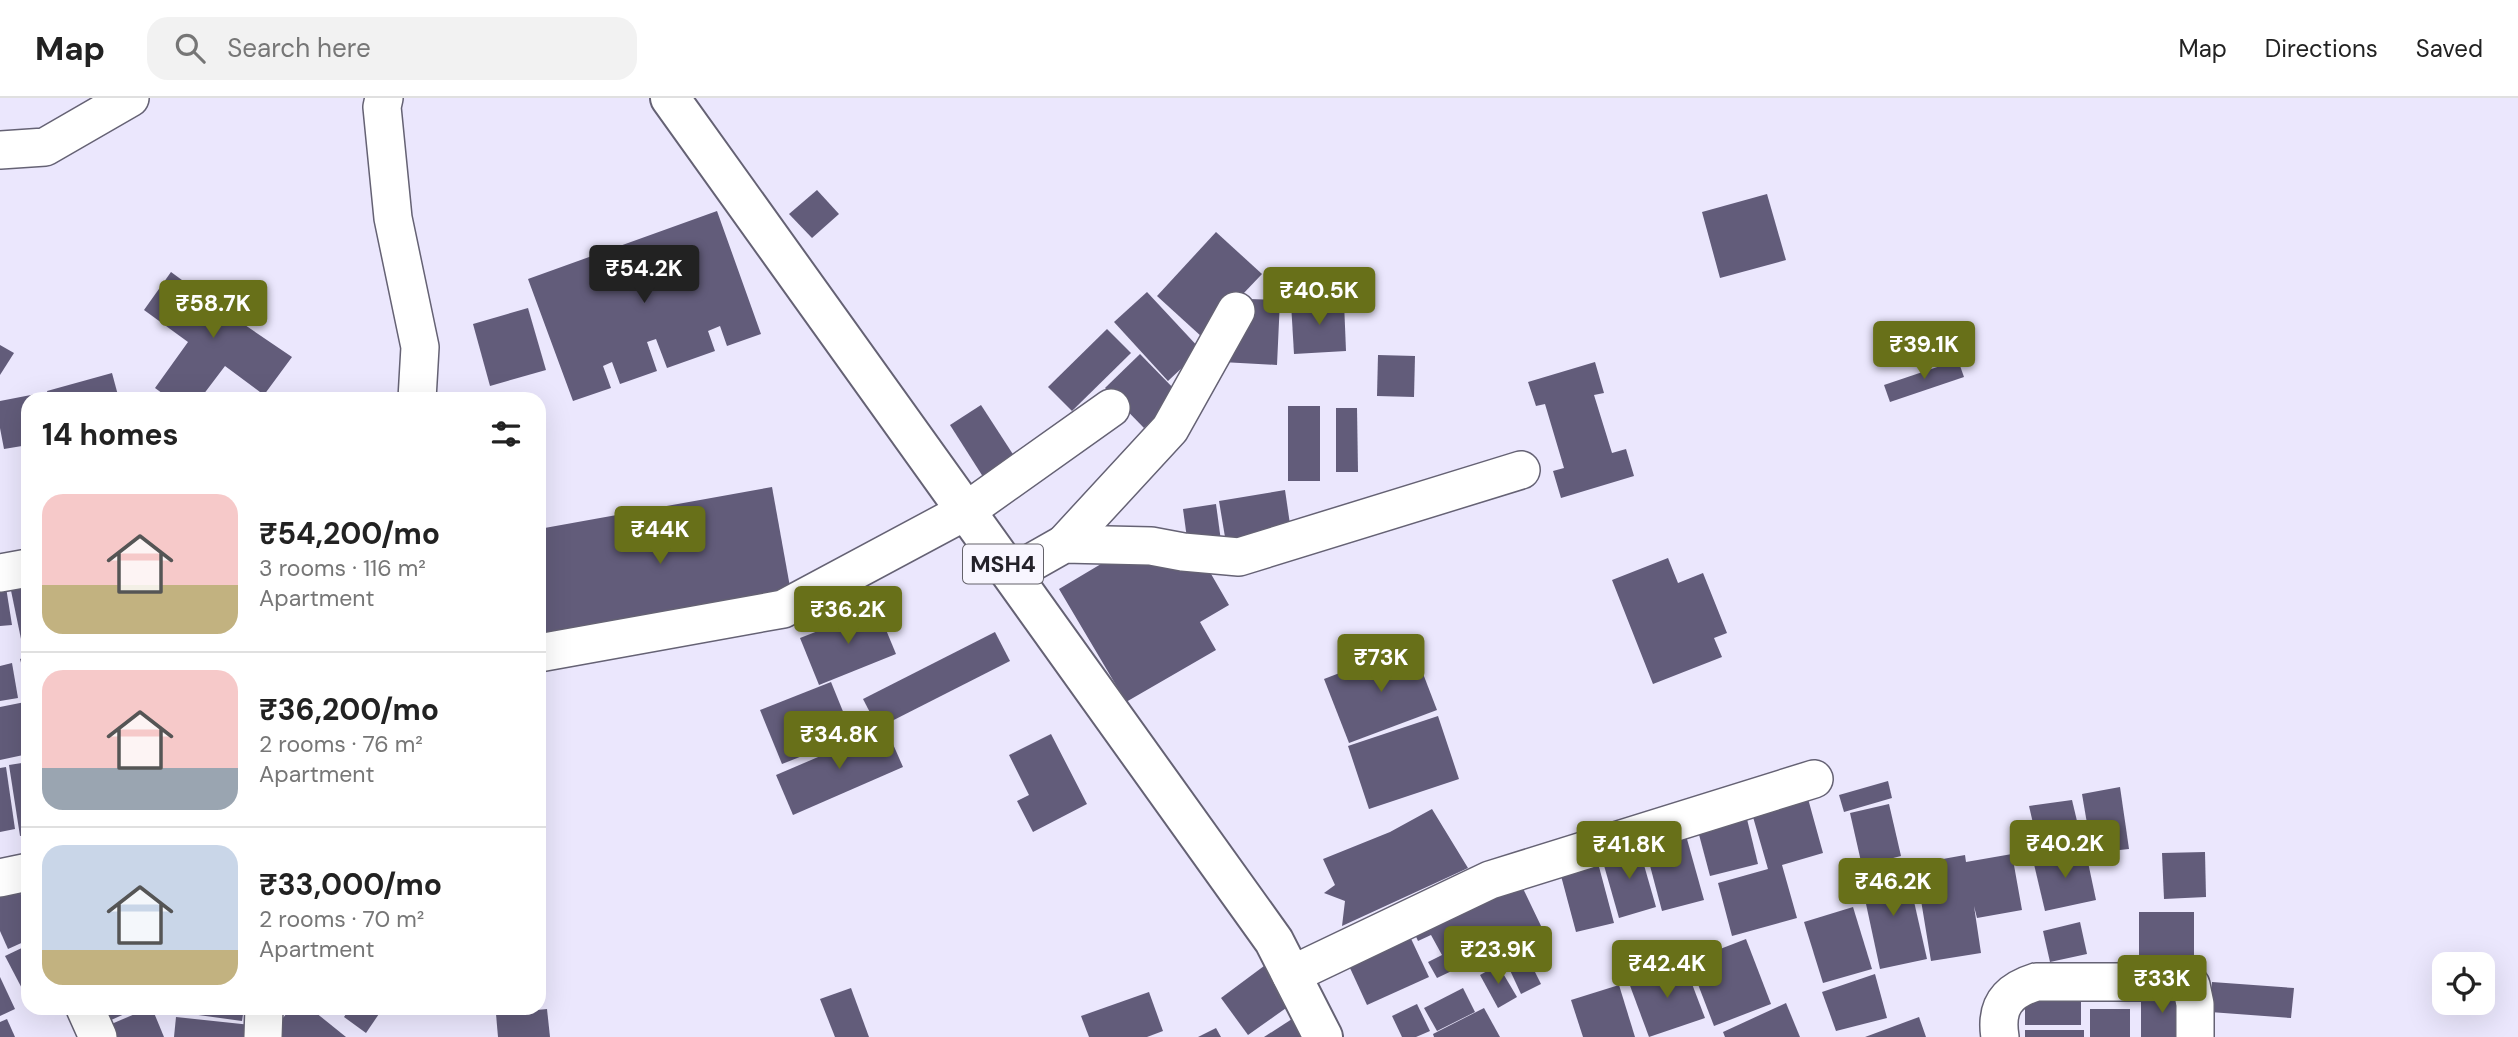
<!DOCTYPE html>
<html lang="en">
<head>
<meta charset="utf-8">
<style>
	:root { --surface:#fff; --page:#f2f2f2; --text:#222; --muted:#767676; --line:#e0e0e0; --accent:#687019 }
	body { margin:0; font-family:"DM Sans",sans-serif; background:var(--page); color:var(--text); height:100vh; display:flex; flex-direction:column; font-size:26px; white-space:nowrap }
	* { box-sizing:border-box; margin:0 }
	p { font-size:23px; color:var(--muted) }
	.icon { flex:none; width:38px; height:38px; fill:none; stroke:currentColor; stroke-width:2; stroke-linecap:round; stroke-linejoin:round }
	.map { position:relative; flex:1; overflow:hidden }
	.panel { position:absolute; left:21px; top:294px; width:525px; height:623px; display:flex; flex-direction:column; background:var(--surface); border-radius:21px; box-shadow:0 7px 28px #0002 }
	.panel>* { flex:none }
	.controls { position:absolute; left:2432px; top:854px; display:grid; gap:14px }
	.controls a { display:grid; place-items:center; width:63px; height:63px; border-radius:14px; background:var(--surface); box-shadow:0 7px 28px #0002; font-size:35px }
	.price { position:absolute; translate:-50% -60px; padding:0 16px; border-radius:7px; background:var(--accent); color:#fff; font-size:23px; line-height:46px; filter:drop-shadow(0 2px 4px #0008) }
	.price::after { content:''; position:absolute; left:50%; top:42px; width:21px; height:16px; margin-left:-10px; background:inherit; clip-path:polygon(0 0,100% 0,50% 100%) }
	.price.current { background:#222; color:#fff }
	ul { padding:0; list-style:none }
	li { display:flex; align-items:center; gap:21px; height:175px; padding:0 21px }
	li+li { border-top:2px solid var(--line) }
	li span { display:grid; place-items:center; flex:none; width:196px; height:140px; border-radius:21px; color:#555 }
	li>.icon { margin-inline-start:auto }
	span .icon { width:84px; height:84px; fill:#fffc; stroke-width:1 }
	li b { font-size:30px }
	h2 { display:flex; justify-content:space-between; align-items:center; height:84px; padding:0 21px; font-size:30px }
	header { display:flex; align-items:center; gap:42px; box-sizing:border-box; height:98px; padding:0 35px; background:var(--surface); border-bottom:2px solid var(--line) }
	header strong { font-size:33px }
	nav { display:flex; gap:38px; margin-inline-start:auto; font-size:24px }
	.search { width:490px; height:63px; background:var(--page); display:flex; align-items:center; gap:18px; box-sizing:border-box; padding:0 24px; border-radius:21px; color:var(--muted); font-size:26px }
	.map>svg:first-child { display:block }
	.building { fill:#625c7a }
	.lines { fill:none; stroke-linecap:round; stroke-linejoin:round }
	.minor-casing { stroke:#656274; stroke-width:40 }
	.primary-casing { stroke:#656274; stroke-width:42 }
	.minor { stroke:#fff; stroke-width:37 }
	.primary { stroke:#fff; stroke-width:38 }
	.labels { text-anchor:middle; stroke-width:7; stroke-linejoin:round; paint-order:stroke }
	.shield { fill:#f8f6ff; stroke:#64626a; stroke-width:2 }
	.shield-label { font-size:23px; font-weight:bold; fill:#24222a }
</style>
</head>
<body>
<header>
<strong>Map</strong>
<div class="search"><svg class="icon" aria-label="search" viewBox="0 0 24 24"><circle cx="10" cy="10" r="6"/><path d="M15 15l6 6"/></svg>Search here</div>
<nav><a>Map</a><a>Directions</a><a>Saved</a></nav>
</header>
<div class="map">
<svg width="2518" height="939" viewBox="0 0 2518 939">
	<rect width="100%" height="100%" fill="#ebe7fd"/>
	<g class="building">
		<path d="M817,92L839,116L812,140L789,116Z"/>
		<path d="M1767,96L1786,162L1720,180L1702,114Z"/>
		<path d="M717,113L761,236L727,248L720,228L708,233L715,253L667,270L656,241L647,244L657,273L620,286L612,264L603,268L611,290L573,303L528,181Z"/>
		<path d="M1216,134L1262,176L1202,239L1157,198Z"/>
		<path d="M171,174L216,207L231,186L260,207L245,227L292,259L264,297L225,268L200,301H170L155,290L188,244L144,212Z"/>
		<path d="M1147,194L1201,252L1168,283L1114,224Z"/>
		<path d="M1249,201L1280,202L1277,267L1222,264L1248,226Z"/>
		<path d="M1344,204L1346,253L1294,256L1291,205Z"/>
		<path d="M528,210L546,272L490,288L473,226Z"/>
		<path d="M1107,231L1131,255L1072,313L1048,289Z"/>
		<path d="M0,247L14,255L0,277Z"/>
		<path d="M1140,256L1179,296L1144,330L1105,290Z"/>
		<path d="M1378,257L1415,258L1414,299L1377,298Z"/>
		<path d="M1958,262L1964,279L1890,304L1884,287Z"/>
		<path d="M1595,264L1604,295L1594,297L1612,355L1626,351L1634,378L1561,400L1553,373L1564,370L1545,306L1536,308L1528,284Z"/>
		<path d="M112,275L119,301H49L47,293Z"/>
		<path d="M36,296L37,301H28V347L4,351L0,330V303Z"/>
		<path d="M981,307L1018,364L987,385L950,327Z"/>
		<rect x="1288" y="308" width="32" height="75"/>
		<path d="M1336,310H1357L1358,374H1336Z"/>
		<path d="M772,389L792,500L539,547V431Z"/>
		<path d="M1285,392L1292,440L1227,451L1219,403Z"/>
		<path d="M1216,406L1221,443L1188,448L1183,411Z"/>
		<path d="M1668,460L1678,485L1703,475L1727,535L1714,540L1722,559L1653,586L1612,482Z"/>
		<path d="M1106,463L1207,469L1229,507L1200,524L1216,552L1126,604L1059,491Z"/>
		<path d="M28,474V540L21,541L8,478Z"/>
		<path d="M5,483L12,527L0,528V484Z"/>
		<path d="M877,510L896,556L819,587L800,540Z"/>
		<path d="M995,534L1010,563L878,630L863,601Z"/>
		<path d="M1412,547L1437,612L1349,645L1324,581Z"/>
		<path d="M28,558V586H27L20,561Z"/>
		<path d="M12,565L18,600L0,603V568Z"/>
		<path d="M539,569L545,570L541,600H539Z"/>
		<path d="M831,584L853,638L782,666L760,612Z"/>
		<path d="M25,604L28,623V656L0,662V609Z"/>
		<path d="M1438,618L1459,681L1369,711L1348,648Z"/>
		<path d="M886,630L903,669L793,717L776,677Z"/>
		<path d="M1051,636L1087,706L1033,734L1017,703L1029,697L1009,657Z"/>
		<path d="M28,664V737L20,738L9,667Z"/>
		<path d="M6,669L15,731L0,734V670Z"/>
		<path d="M1888,683L1892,700L1844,714L1839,697Z"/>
		<path d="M2120,689L2129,751L2092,755L2082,696Z"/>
		<path d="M1807,697L1823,755L1782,767L1797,820L1732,838L1718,785L1768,771L1751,712Z"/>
		<path d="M2072,702L2082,744L2039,751L2029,708Z"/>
		<path d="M1889,706L1901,758L1862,768L1850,715Z"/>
		<path d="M1432,711L1468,770L1342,828L1345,803L1324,795L1335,787L1323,761L1390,734Z"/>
		<path d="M1746,717L1758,766L1710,778L1697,729Z"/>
		<path d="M1685,734L1704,802L1662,813L1644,745Z"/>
		<path d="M1638,746L1656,809L1619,820L1601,757Z"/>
		<path d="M2085,750L2096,802L2045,813L2033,762Z"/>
		<path d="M2205,754L2206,799L2164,801L2162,755Z"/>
		<path d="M2012,756L2022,812L1977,820L1974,808L1981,855L1931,863L1915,766L1965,757L1966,764Z"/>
		<path d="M1598,765L1614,825L1576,834L1560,774Z"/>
		<path d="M1906,768L1927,861L1880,871L1860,778Z"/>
		<path d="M1516,776L1542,830L1437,880L1428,864L1442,857L1431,837L1418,843L1411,828Z"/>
		<path d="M17,788L28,812V842L8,851L0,833V795Z"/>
		<path d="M1853,809L1872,871L1823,885L1804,824Z"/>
		<rect x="2139" y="814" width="55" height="45"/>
		<path d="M2080,824L2087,856L2050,864L2043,833Z"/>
		<path d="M1406,830L1429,879L1367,907L1344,857Z"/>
		<path d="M1746,841L1771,906L1714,928L1689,863Z"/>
		<path d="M28,847V902L5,858Z"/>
		<path d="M1527,858L1541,886L1521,896L1508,868Z"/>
		<path d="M1268,865L1296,903L1248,937L1221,900Z"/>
		<path d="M1684,865L1705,920L1649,939L1629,885Z"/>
		<path d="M1498,867L1517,899L1498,910L1480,877Z"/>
		<path d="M1875,876L1887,920L1836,933L1822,894Z"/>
		<path d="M0,879L15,911L0,918Z"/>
		<path d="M2212,884L2294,890L2291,920L2210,914Z"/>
		<path d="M1619,887L1635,939H1583L1571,902Z"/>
		<path d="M851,890L869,939H835L820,901Z"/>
		<path d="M1463,890L1475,914L1437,933L1424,910Z"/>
		<rect x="2025" y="891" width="56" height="36"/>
		<path d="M1149,894L1163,933L1147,939H1089L1081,918Z"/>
		<rect x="2141" y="896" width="42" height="43"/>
		<path d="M1786,905L1800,939H1725L1723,934Z"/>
		<path d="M1417,906L1430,933L1416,939H1402L1392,918Z"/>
		<path d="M92,910H138L100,927Z"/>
		<path d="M149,910H152L164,939H106L102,930Z"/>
		<path d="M192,910H244L242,923L191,916Z"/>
		<path d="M291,910H310L346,939H273L270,936Z"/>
		<path d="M350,910H383L366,935L344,919Z"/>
		<path d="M1484,910L1500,939H1434L1433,936Z"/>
		<path d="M547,911L550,939H498L496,916Z"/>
		<rect x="2090" y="911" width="40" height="28"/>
		<path d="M176,919L251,927L250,939H174Z"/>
		<path d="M1919,919L1926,939H1865Z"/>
		<path d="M7,921L15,939H0V924Z"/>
		<path d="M1292,921L1305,939H1264Z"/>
		<path d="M1216,930L1221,939H1198Z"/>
		<rect x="2025" y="932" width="59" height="7"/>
	</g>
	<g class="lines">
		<g class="minor-casing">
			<g id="minor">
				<path d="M384,0L382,9L393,120L420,249L417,301"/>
				<path d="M0,52L45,49L130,0"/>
				<path d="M1064,446L1170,331L1236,213"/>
				<path d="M0,475L28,470"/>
				<path d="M1011,476L1064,446L1151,448L1183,454L1239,459L1521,372"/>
				<path d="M539,555L783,511L966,413L1111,310"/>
				<path d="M0,780L28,774"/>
				<path d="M1291,877L1490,782L1814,681"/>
				<path d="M85,910L98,939"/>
				<path d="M263,939L264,910"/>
				<path d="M2000,939C1995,908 2007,893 2036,884H2177L2191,887L2195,906V939"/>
			</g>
		</g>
		<g class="primary-casing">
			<path id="primary" d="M670,0L1274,843L1323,939"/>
		</g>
		<use href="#minor" class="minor"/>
		<use href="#primary" class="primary"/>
	</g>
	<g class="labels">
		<rect class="shield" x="963" y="446.5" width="80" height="39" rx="5"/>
		<g class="shield-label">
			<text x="1003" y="474">MSH4</text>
		</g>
	</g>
</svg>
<div class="controls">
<a><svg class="icon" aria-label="locate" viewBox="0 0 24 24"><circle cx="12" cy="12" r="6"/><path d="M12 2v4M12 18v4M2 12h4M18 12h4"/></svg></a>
</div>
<b class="price current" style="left:644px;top:207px">₹54.2K</b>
<b class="price" style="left:1319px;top:229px">₹40.5K</b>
<b class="price" style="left:213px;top:242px">₹58.7K</b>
<b class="price" style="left:1924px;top:283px">₹39.1K</b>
<b class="price" style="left:660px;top:468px">₹44K</b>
<b class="price" style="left:848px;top:548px">₹36.2K</b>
<b class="price" style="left:1381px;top:596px">₹73K</b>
<b class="price" style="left:839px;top:673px">₹34.8K</b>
<b class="price" style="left:2065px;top:782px">₹40.2K</b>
<b class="price" style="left:1629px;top:783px">₹41.8K</b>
<b class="price" style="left:1893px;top:820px">₹46.2K</b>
<b class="price" style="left:1498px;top:888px">₹23.9K</b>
<b class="price" style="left:1667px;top:902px">₹42.4K</b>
<b class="price" style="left:2162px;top:917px">₹33K</b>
<section class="panel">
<h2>14 homes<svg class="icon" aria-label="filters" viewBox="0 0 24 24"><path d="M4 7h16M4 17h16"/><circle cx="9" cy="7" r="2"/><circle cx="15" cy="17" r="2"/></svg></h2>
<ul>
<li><span style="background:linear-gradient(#f6c9c9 65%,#c2b280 0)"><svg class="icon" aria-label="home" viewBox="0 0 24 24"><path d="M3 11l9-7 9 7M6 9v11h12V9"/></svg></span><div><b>₹54,200/mo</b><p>3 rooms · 116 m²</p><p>Apartment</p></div></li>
<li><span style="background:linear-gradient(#f6c9c9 70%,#9aa5b1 0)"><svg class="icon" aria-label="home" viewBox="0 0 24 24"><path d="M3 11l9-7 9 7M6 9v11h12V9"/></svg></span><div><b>₹36,200/mo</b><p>2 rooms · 76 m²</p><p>Apartment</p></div></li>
<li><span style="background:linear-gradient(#c9d6e8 75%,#c2b280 0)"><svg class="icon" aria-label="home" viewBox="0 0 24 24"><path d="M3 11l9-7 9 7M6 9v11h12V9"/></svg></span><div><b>₹33,000/mo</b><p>2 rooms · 70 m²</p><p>Apartment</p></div></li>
</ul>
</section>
</div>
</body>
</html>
